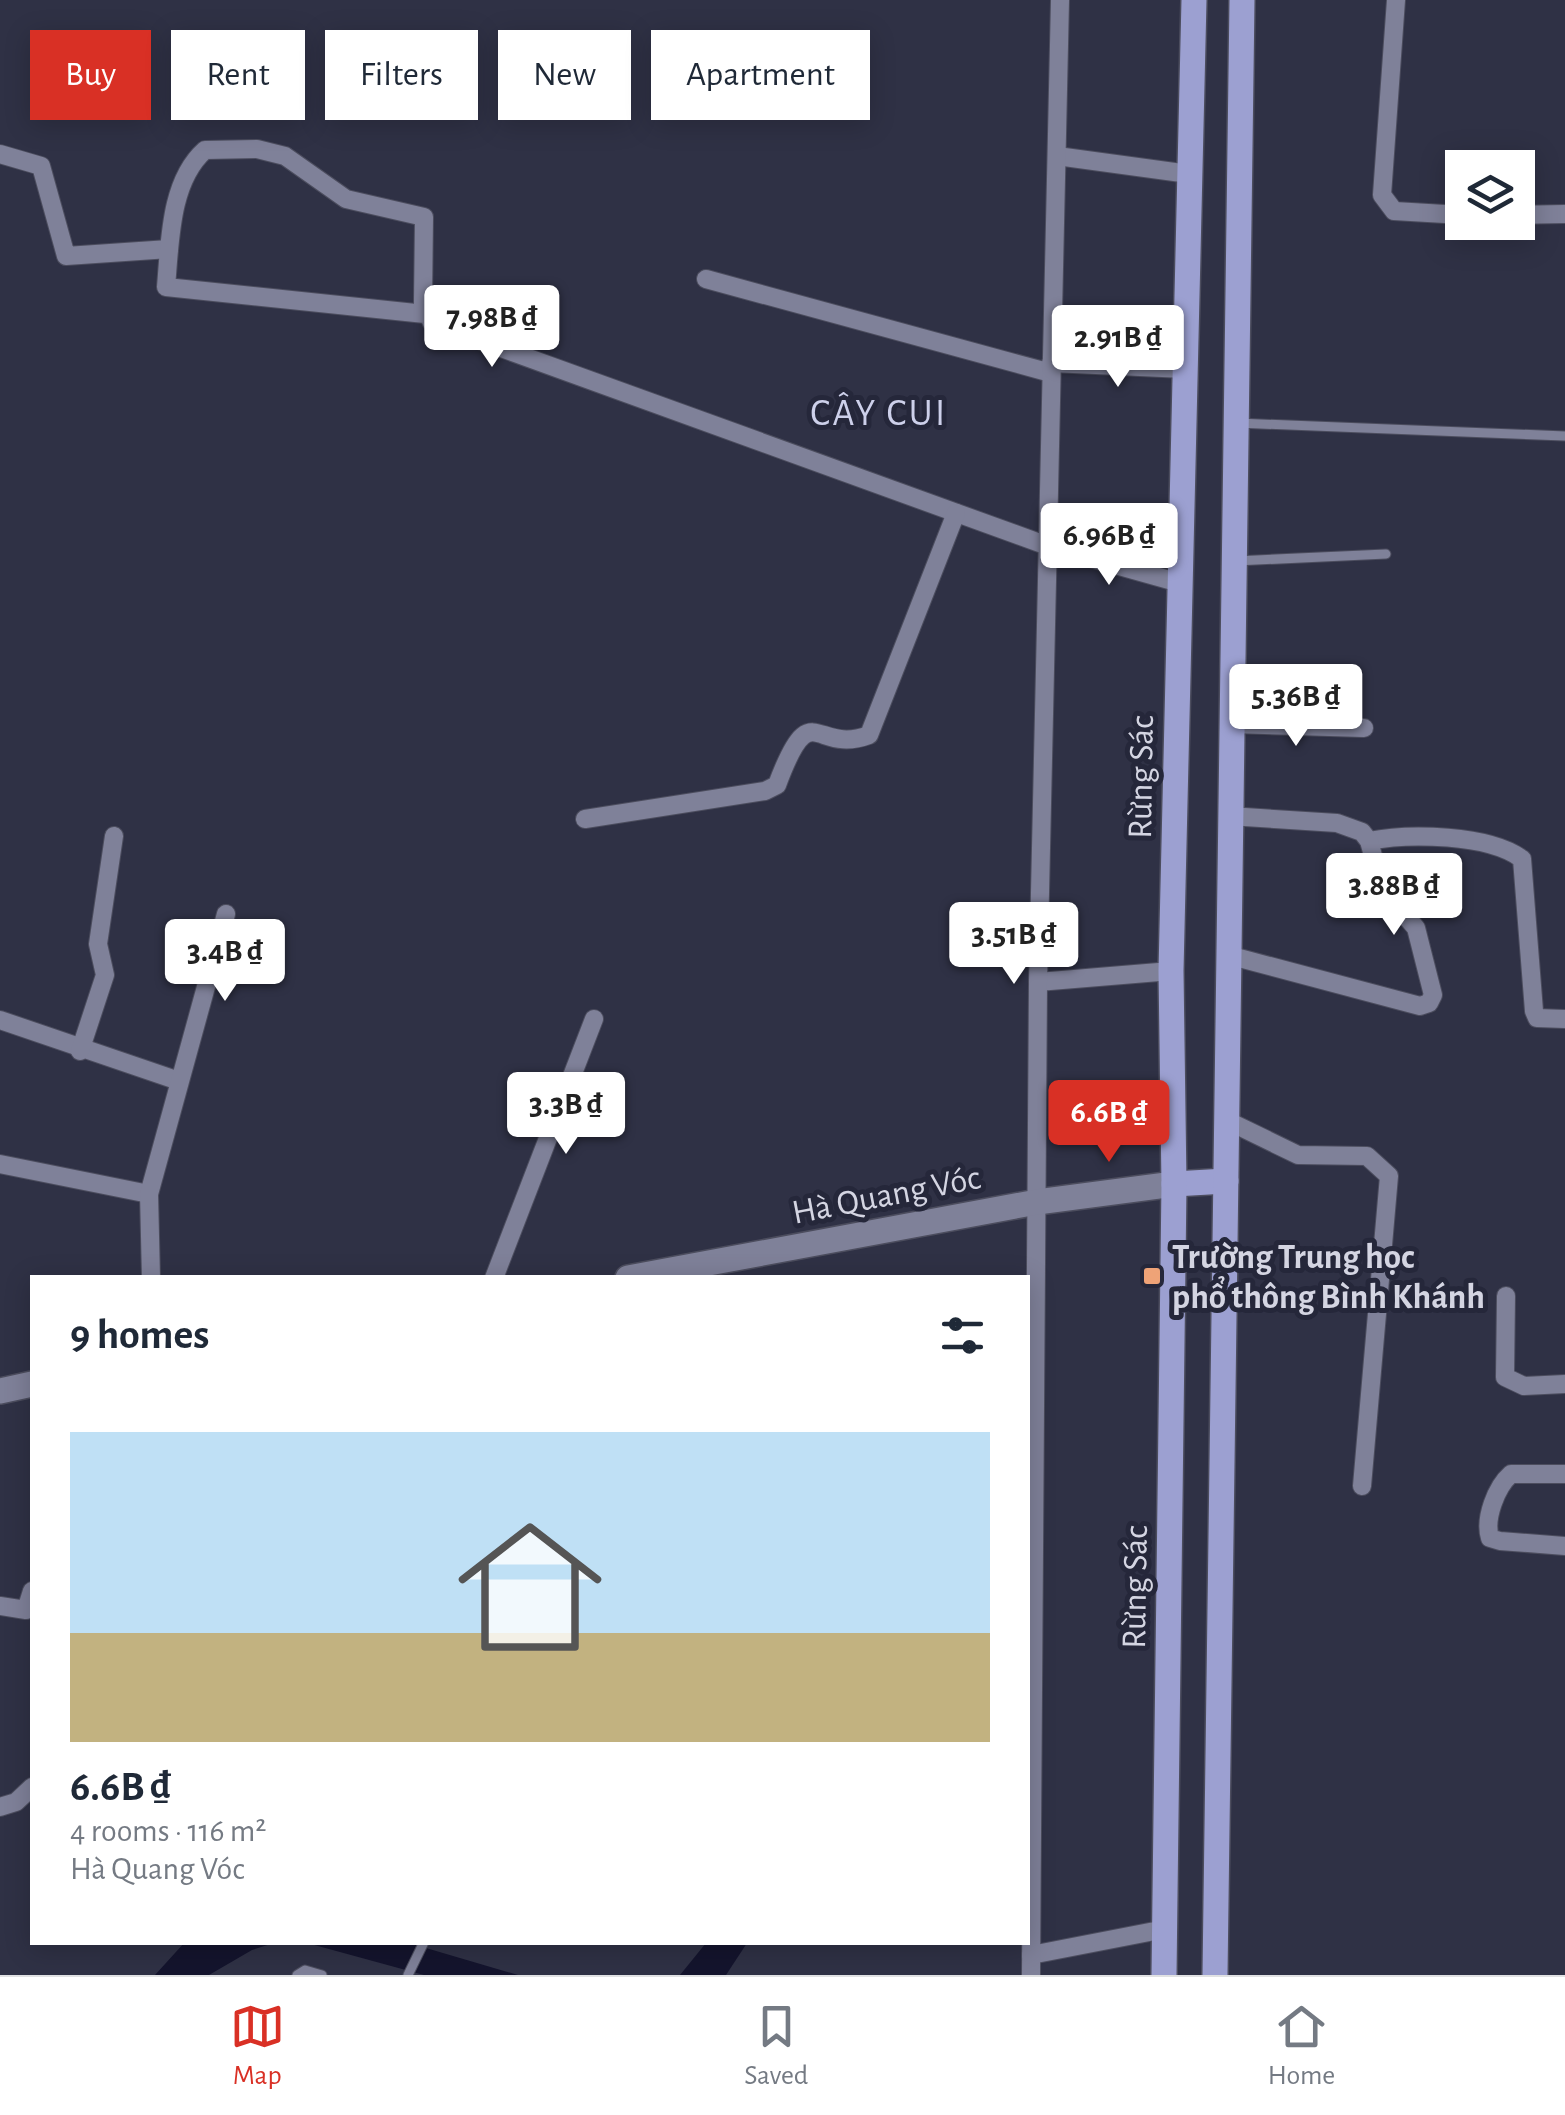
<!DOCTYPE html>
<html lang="en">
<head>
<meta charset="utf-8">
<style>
	:root { --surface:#fff; --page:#f6f6f7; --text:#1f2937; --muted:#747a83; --line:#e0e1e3; --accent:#d93025 }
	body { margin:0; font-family:"Alegreya Sans",sans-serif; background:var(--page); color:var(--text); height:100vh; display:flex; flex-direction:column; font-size:38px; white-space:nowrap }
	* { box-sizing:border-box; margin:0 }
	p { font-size:32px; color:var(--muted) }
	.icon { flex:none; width:55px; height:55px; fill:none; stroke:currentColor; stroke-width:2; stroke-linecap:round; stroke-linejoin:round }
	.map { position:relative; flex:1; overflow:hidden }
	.drawer { position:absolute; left:30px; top:1275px; width:1000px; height:670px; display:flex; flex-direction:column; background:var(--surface); border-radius:0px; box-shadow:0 5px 25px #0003 }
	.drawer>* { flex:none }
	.top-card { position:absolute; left:30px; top:30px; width:1000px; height:90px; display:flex; gap:20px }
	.controls { position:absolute; left:1445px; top:150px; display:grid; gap:20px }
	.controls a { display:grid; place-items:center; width:90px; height:90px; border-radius:0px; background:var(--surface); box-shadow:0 5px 25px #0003; font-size:50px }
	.price { position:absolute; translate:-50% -85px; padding:0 22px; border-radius:10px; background:#fff; color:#222; font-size:32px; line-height:65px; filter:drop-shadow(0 2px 5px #0008) }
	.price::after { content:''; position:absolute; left:50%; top:60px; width:30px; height:22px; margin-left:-15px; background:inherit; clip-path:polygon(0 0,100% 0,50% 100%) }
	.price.selected { background:var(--accent); color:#fff }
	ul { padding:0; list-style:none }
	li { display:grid; align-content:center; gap:20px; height:530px; padding:0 40px }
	li span { display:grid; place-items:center; height:310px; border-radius:0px; color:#555 }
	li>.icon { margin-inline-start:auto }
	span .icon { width:180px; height:180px; fill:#fffc; stroke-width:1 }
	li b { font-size:42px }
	h2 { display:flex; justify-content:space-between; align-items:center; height:120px; padding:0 40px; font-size:42px }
	.tag { padding:0 35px; border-radius:0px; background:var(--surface); box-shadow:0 5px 25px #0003; font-size:35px; line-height:90px }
	.tag.selected { background:var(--accent); color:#fff }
	.menu { display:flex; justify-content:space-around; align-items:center; height:140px; border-top:2px solid var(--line); background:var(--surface); font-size:28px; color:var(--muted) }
	.menu a { display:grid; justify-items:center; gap:5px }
	.menu .selected { color:var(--accent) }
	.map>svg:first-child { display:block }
	.water { fill:#14142d }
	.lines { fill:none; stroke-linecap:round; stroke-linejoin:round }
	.lane-casing { stroke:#4c4d5e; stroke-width:11 }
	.street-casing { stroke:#4c4d5e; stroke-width:20 }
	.secondary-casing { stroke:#4c4d5e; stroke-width:28 }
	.primary-casing { stroke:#4c4d5e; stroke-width:28 }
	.lane { stroke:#7f8199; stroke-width:9 }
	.street { stroke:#7f8199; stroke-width:18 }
	.secondary { stroke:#7f8199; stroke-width:25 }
	.primary { stroke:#9ca0d1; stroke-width:25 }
	.poi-dot { fill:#efa377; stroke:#25273a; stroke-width:4 }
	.labels { text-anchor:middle; stroke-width:10; stroke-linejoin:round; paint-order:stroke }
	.street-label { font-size:35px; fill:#d4d5e2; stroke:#25273a }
	.poi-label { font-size:35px; font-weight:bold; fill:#d4d5e2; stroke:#25273a; text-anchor:start }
	.neighbourhood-label { font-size:38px; letter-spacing:2.5px; fill:#cdd0ea; stroke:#25273a }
</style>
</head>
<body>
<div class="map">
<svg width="1565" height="1975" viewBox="0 0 1565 1975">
	<rect width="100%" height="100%" fill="#2f3145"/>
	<g class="water">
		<path d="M185,1942L409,1943L518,1975H424L307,1943H274L252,1950L209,1975H155Z"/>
		<path d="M706,1943H747L726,1975H680Z"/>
	</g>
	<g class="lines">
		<g class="lane-casing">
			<g id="lane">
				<path d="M1237,423L1565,436"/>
				<path d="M1235,561L1386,554"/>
				<path d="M297,1975L305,1970L322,1975"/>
				<path d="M408,1975L424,1942"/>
			</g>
		</g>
		<g class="street-casing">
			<g id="street">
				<path d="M1396,0L1382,195L1394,211L1462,215"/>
				<path d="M0,154L41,166L66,256L169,249"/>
				<path d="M1057,156L1189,174"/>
				<path d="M1518,215L1565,214"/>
				<path d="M706,279L1051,373"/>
				<path d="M425,314L166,287C170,241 170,181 205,150L257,149L285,156L346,199L424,217L423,302L432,323L1048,546L1180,583"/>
				<path d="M1051,363L1185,369"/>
				<path d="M1231,724L1364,728"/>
				<path d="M585,819L765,791L777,785C812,691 814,756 869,735L956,513"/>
				<path d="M1369,841C1408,833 1489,834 1522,859L1534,1011L1537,1018L1565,1019"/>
				<path d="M1228,955L1420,1006L1429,1003L1433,995L1416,928L1382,889L1369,841L1362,832L1337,823L1229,816"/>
				<path d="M1038,982L1171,971"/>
				<path d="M0,1020L179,1081"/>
				<path d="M80,1051L105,975L98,944L114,836"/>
				<path d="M1226,1120L1298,1155L1367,1156L1389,1176L1362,1486"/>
				<path d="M0,1164L149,1194"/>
				<path d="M151,1278L149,1194L226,914"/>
				<path d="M494,1278L594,1019"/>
				<path d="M1506,1296L1505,1377L1524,1386L1565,1384"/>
				<path d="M1565,1474H1511C1496,1487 1484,1519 1490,1538L1500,1541L1565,1546"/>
				<path d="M0,1606L26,1610L32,1591"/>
				<path d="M0,1807L16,1802L32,1787"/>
				<path d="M1031,1955L1165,1929"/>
				<path d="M1031,1975L1038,982L1060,0"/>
			</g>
		</g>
		<g class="secondary-casing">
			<g id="secondary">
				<path d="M628,1278L1037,1202L1174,1184"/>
				<path d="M0,1391L32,1384"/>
			</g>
		</g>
		<g class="primary-casing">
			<g id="primary">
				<path d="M1174,1184L1226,1181"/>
				<path d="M1164,1975L1174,1184L1171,971L1194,0"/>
				<path d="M1215,1975L1242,0"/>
			</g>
		</g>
		<use href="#lane" class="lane"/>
		<use href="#street" class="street"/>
		<use href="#secondary" class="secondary"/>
		<use href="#primary" class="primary"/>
	</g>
	<rect class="poi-dot" x="1142" y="1266" width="20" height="20" rx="5"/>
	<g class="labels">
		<g class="street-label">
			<text transform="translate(1140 777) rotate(-89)" y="12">Rừng Sác</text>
			<text transform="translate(886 1194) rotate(-11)" y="12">Hà Quang Vóc</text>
			<text transform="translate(1134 1587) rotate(-89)" y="12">Rừng Sác</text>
		</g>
		<g class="poi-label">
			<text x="1172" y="1268">Trường Trung học<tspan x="1172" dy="40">phổ thông Bình Khánh</tspan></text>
		</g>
		<g class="neighbourhood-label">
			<text x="879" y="425">CÂY CUI</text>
		</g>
	</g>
</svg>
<div class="controls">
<a><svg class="icon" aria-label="layers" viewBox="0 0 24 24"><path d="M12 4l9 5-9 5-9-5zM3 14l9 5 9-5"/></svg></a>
</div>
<b class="price" style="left:492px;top:370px">7.98B ₫</b>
<b class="price" style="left:1118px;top:390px">2.91B ₫</b>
<b class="price" style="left:1109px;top:588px">6.96B ₫</b>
<b class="price" style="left:1296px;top:749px">5.36B ₫</b>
<b class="price" style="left:1394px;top:938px">3.88B ₫</b>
<b class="price" style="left:1014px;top:987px">3.51B ₫</b>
<b class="price" style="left:225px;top:1004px">3.4B ₫</b>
<b class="price" style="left:566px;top:1157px">3.3B ₫</b>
<b class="price selected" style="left:1109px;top:1165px">6.6B ₫</b>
<div class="top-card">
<a class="tag selected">Buy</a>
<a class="tag">Rent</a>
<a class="tag">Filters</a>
<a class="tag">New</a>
<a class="tag">Apartment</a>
</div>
<section class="drawer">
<h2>9 homes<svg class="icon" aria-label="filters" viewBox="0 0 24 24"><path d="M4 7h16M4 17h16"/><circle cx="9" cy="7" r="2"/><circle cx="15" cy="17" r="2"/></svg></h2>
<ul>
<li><span style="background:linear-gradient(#bfe0f5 65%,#c2b280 0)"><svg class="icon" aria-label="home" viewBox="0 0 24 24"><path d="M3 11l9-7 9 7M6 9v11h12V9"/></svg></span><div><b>6.6B ₫</b><p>4 rooms · 116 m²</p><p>Hà Quang Vóc</p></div></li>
</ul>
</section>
</div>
<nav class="menu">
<a class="selected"><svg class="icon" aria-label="map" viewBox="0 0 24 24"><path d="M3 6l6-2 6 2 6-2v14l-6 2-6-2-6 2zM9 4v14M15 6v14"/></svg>Map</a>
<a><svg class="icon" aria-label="saved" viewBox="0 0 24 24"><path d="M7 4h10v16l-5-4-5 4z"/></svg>Saved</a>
<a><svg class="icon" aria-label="home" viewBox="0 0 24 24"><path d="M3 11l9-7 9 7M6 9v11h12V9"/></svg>Home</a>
</nav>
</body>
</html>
